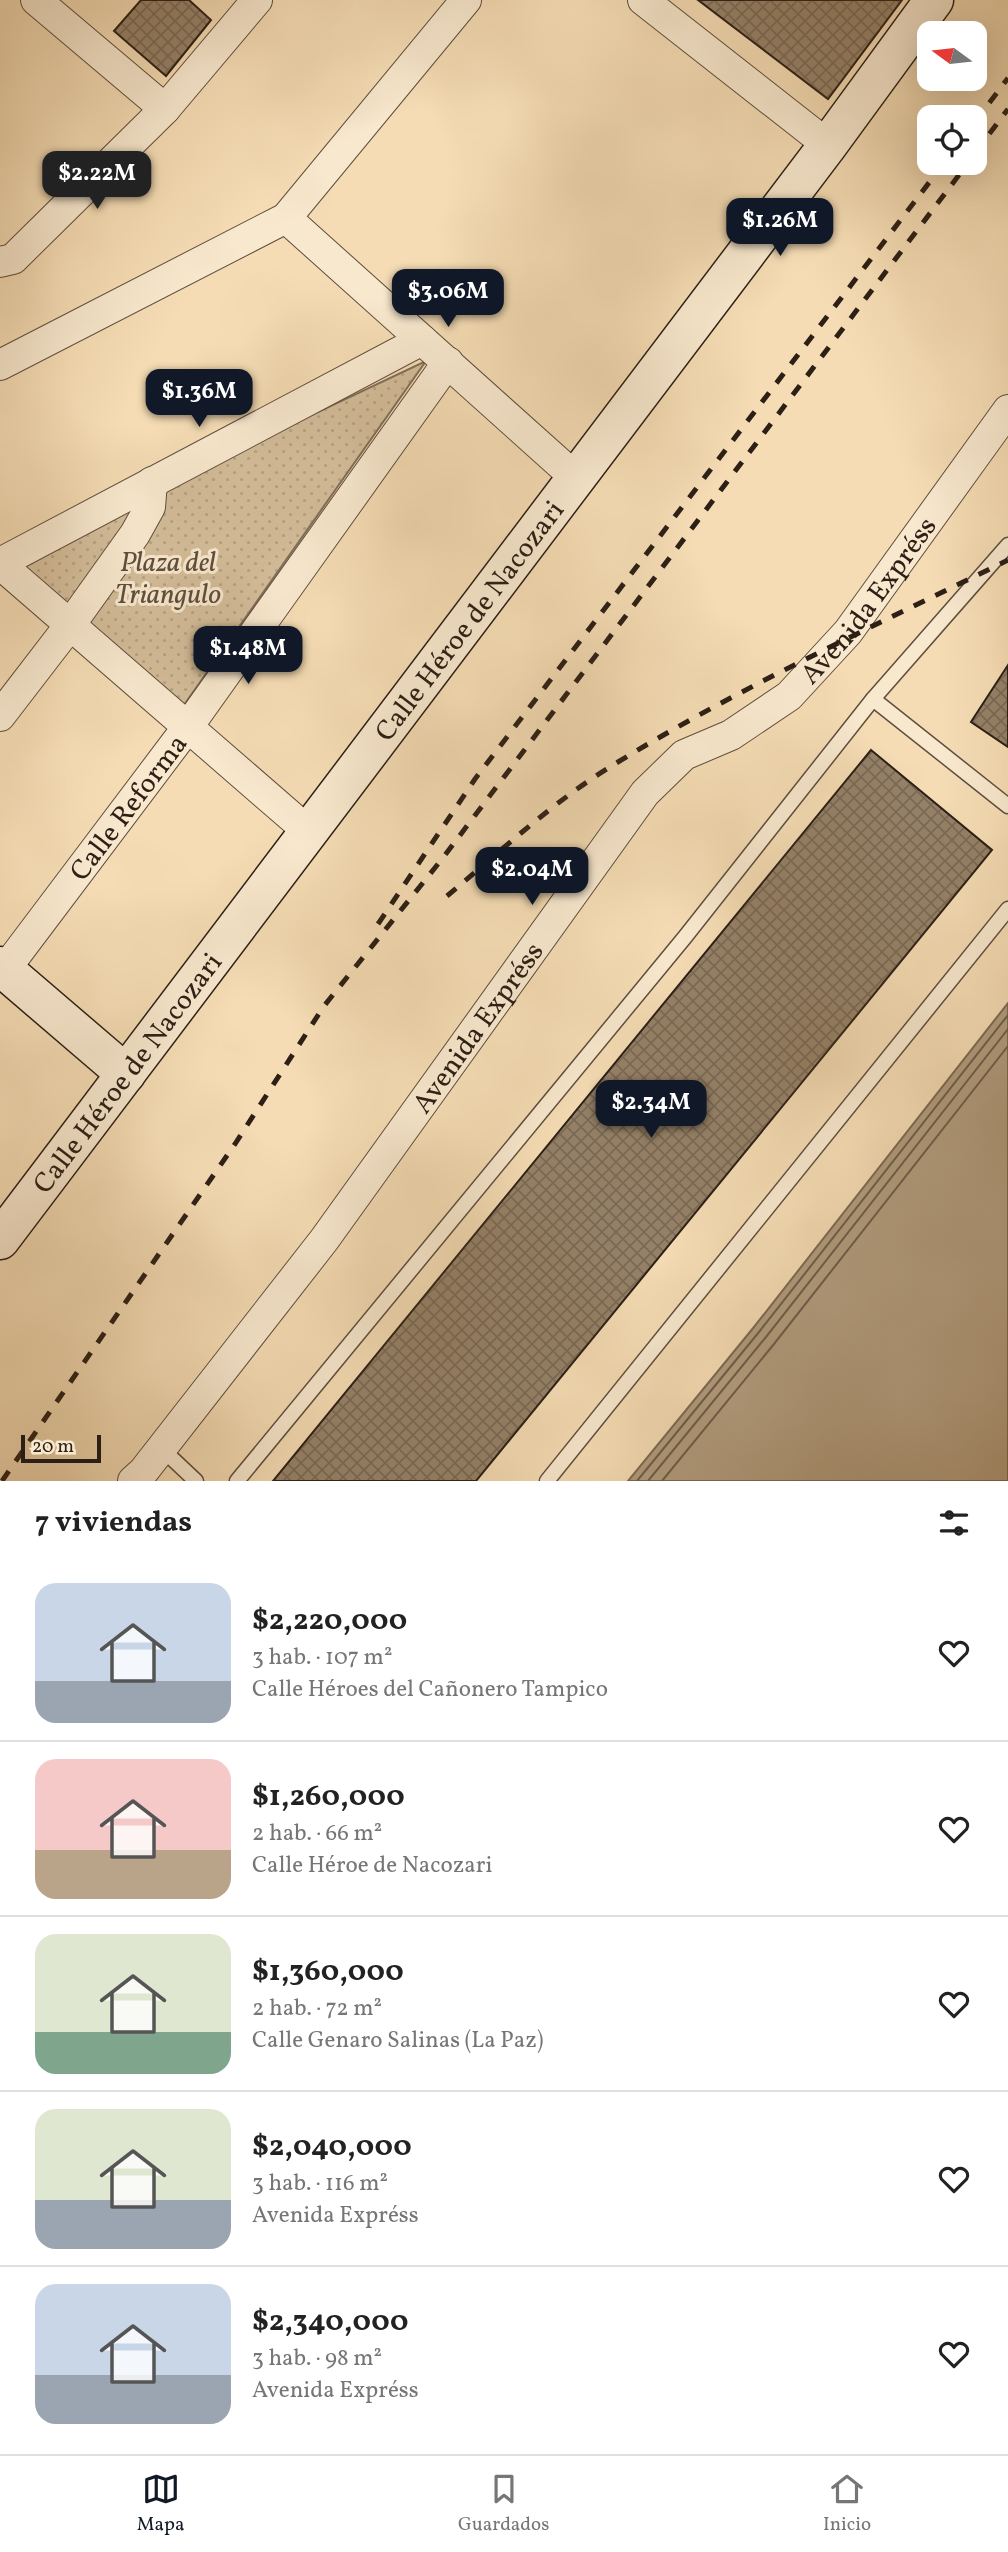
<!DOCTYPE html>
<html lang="es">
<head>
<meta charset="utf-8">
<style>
	:root { --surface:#fff; --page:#f2f2f2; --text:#222; --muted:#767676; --line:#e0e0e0; --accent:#111827 }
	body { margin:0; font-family:Vollkorn,serif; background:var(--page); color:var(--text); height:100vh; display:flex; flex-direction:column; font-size:26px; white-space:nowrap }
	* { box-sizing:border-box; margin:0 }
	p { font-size:23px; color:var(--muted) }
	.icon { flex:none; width:38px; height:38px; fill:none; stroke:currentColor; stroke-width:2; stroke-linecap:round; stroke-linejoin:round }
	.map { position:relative; height:1481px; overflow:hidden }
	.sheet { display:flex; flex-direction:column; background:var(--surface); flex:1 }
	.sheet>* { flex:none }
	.needle { width:46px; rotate:285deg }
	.buttons { position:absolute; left:917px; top:21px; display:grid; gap:14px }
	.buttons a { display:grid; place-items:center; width:70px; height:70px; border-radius:14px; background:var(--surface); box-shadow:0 7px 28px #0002; font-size:35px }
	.scale { position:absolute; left:21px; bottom:18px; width:80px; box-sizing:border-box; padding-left:7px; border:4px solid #2c1f16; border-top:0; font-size:19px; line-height:24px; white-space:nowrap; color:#2c1f16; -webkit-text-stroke:5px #f8e8ce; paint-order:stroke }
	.price { position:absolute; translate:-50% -60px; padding:0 16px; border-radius:14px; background:var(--accent); color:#fff; font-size:23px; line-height:46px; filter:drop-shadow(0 2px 4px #0008) }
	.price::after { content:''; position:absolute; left:50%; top:42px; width:21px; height:16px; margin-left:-10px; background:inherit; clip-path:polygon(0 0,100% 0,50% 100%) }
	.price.current { background:#222; color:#fff }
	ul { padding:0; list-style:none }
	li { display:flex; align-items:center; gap:21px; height:175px; padding:0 35px }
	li+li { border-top:2px solid var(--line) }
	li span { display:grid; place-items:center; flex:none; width:196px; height:140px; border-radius:21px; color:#555 }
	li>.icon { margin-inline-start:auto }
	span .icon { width:84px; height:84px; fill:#fffc; stroke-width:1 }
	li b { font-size:30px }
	h2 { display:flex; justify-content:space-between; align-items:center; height:84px; padding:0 35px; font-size:30px }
	.tab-bar { display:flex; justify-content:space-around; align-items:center; height:98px; border-top:2px solid var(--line); background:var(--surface); font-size:19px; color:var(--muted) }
	.tab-bar a { display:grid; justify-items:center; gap:4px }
	.tab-bar .current { color:var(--accent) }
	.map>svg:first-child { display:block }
	.park { fill:url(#park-dots); stroke:#806e58; stroke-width:2 }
	.water { fill:#b19c7e; stroke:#7c6a54; stroke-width:2 }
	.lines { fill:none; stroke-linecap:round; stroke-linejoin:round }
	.shore { stroke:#6e5e4a; stroke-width:2 }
	.building { fill:url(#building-cross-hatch); stroke:#2c1f16; stroke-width:2 }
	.lane-casing { stroke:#5e4e3e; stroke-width:17 }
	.street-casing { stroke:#5e4e3e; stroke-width:32 }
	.secondary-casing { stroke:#2c1f16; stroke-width:41 }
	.lane { stroke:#f8e8ce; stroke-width:14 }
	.street { stroke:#f8e8ce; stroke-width:30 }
	.secondary { stroke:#f8e8ce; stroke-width:38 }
	.rail { stroke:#2c1f16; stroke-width:5; stroke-dasharray:12 12; stroke-linecap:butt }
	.labels { text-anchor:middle; stroke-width:6; stroke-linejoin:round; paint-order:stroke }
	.park-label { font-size:28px; font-style:italic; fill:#5e4e3d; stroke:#f8e8ce }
	.street-label { font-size:28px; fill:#2c1f16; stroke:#f8e8ce }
</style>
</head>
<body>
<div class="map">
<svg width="1008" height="1481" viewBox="0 0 1008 1481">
	<defs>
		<pattern id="park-dots" width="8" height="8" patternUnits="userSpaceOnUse" patternTransform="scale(1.75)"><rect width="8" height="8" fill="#d3bc99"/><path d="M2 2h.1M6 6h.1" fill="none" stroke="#b5a183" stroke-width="1.8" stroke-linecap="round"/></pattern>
		<pattern id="building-cross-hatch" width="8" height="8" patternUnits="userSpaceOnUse" patternTransform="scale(1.75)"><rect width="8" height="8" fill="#958168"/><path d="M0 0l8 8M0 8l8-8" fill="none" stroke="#7a6955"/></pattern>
	</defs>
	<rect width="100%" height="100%" fill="#f5dcb4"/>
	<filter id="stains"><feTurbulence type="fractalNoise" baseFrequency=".00286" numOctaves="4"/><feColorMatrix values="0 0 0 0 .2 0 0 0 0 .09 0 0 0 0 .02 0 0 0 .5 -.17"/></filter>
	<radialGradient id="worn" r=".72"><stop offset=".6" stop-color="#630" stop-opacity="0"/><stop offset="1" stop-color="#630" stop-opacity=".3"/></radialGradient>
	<path class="park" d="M426,361L184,705L9,558Z"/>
	<path class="water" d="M1008,1003V1481H628L754,1327Z"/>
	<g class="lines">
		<g class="shore">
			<path d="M637,1481L759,1332L1008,1015"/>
			<path d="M648,1481L766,1337L1008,1029"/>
			<path d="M662,1481L774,1344L1008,1046"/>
		</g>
	</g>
	<g class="building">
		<path d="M141,0H189L211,20L166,76L114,31Z"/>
		<path d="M698,0H902L828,99Z"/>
		<path d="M1008,665V747L971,722Z"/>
		<path d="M871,750L992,850L476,1481H273Z"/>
	</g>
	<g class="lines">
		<g class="lane-casing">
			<g id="lane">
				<path d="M873,699L1008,806"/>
				<path d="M161,1448L196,1481"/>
				<path d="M237,1481L685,937L873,699L1008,545"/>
				<path d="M547,1481L1008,909"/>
			</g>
		</g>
		<g class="street-casing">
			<g id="street">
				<path d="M36,0L165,109"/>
				<path d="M643,0L828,145"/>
				<path d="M286,218L576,478"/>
				<path d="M0,262L13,259L165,109L257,0"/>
				<path d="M0,365L286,218L466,0"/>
				<path d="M0,563L422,340"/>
				<path d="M0,564L309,832"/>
				<path d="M0,716L70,625L135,534L150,507L152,482"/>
				<path id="s1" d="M0,976L187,728L448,362"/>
				<path id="s2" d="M133,1481L143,1472L324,1240L645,793L684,755L731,735L789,696L848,632L1008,410"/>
			</g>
		</g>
		<g class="secondary-casing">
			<g id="secondary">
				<path d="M0,966L126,1074"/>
				<path id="s3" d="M0,1240L828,145L934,0"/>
			</g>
		</g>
		<use href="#lane" class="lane"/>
		<use href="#street" class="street"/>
		<use href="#secondary" class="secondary"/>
		<g class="rail">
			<path d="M975,122L1008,78"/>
			<path d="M975,153L1008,109"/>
			<path d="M447,896C502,850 556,799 618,762C742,686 877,625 1008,560"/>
			<path d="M378,924L475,779L944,163"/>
			<path d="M2,1481L235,1144L324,1006L442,859L968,163"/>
		</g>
	</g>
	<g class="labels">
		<g class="park-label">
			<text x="168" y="571">Plaza del<tspan x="168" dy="32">Triangulo</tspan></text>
		</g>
		<g class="street-label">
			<text dy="10" stroke="none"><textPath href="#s2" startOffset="1158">Avenida Expréss</textPath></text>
			<text dy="10" stroke="none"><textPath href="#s3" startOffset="777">Calle Héroe de Nacozari</textPath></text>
			<text dy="10" stroke="none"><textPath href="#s1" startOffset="212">Calle Reforma</textPath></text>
			<text dy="10" stroke="none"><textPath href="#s2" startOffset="570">Avenida Expréss</textPath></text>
			<text dy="10" stroke="none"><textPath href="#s3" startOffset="210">Calle Héroe de Nacozari</textPath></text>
		</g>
	</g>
	<rect width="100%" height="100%" filter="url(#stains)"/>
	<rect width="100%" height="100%" fill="url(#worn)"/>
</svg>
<div class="buttons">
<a><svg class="needle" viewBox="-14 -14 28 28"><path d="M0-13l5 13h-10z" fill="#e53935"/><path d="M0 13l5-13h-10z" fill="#767676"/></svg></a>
<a><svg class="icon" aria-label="locate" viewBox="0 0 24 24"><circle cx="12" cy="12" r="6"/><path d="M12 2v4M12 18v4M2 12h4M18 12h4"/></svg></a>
</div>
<div class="scale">20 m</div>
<b class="price current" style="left:97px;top:211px">$2.22M</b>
<b class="price" style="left:780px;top:258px">$1.26M</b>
<b class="price" style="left:448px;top:329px">$3.06M</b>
<b class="price" style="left:199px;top:429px">$1.36M</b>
<b class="price" style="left:248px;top:686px">$1.48M</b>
<b class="price" style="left:532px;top:907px">$2.04M</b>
<b class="price" style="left:651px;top:1140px">$2.34M</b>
</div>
<section class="sheet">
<h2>7 viviendas<svg class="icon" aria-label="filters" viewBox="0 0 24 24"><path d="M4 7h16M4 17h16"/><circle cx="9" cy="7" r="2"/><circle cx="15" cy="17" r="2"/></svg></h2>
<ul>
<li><span style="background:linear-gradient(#c9d6e8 70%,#9aa5b1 0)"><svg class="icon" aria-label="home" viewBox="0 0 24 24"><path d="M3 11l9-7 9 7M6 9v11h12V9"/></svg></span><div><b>$2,220,000</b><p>3 hab. · 107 m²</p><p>Calle Héroes del Cañonero Tampico</p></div><svg class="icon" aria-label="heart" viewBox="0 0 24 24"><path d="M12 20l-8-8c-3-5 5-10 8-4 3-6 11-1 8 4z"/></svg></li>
<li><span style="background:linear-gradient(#f6c9c9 65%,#b9a48a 0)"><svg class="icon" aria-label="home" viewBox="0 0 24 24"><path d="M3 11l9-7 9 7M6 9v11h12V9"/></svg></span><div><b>$1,260,000</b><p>2 hab. · 66 m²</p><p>Calle Héroe de Nacozari</p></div><svg class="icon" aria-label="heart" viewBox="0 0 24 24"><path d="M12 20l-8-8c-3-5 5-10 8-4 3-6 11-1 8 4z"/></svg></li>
<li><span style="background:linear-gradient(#dfe7d0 70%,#7fa58c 0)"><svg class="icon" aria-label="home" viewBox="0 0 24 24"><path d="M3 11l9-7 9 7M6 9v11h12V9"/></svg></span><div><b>$1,360,000</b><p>2 hab. · 72 m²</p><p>Calle Genaro Salinas (La Paz)</p></div><svg class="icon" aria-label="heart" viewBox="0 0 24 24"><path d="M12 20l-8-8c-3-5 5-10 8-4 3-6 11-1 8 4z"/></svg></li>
<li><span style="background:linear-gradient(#dfe7d0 65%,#9aa5b1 0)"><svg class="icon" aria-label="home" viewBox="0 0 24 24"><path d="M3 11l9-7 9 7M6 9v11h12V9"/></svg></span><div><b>$2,040,000</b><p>3 hab. · 116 m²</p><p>Avenida Expréss</p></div><svg class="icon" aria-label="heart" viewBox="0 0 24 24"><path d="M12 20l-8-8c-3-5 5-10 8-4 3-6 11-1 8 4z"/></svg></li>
<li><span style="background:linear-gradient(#c9d6e8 65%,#9aa5b1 0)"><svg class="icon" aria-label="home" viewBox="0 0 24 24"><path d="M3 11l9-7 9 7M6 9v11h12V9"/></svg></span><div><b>$2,340,000</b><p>3 hab. · 98 m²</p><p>Avenida Expréss</p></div><svg class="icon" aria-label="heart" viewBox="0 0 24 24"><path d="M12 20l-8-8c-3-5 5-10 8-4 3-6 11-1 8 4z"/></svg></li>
</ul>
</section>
<nav class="tab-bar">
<a class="current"><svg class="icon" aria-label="map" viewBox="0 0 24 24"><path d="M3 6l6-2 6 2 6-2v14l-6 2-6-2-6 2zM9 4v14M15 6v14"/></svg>Mapa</a>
<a><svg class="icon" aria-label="saved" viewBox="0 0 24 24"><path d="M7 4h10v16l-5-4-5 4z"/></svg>Guardados</a>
<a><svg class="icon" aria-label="home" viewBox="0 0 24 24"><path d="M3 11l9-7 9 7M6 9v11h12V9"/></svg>Inicio</a>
</nav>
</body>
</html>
